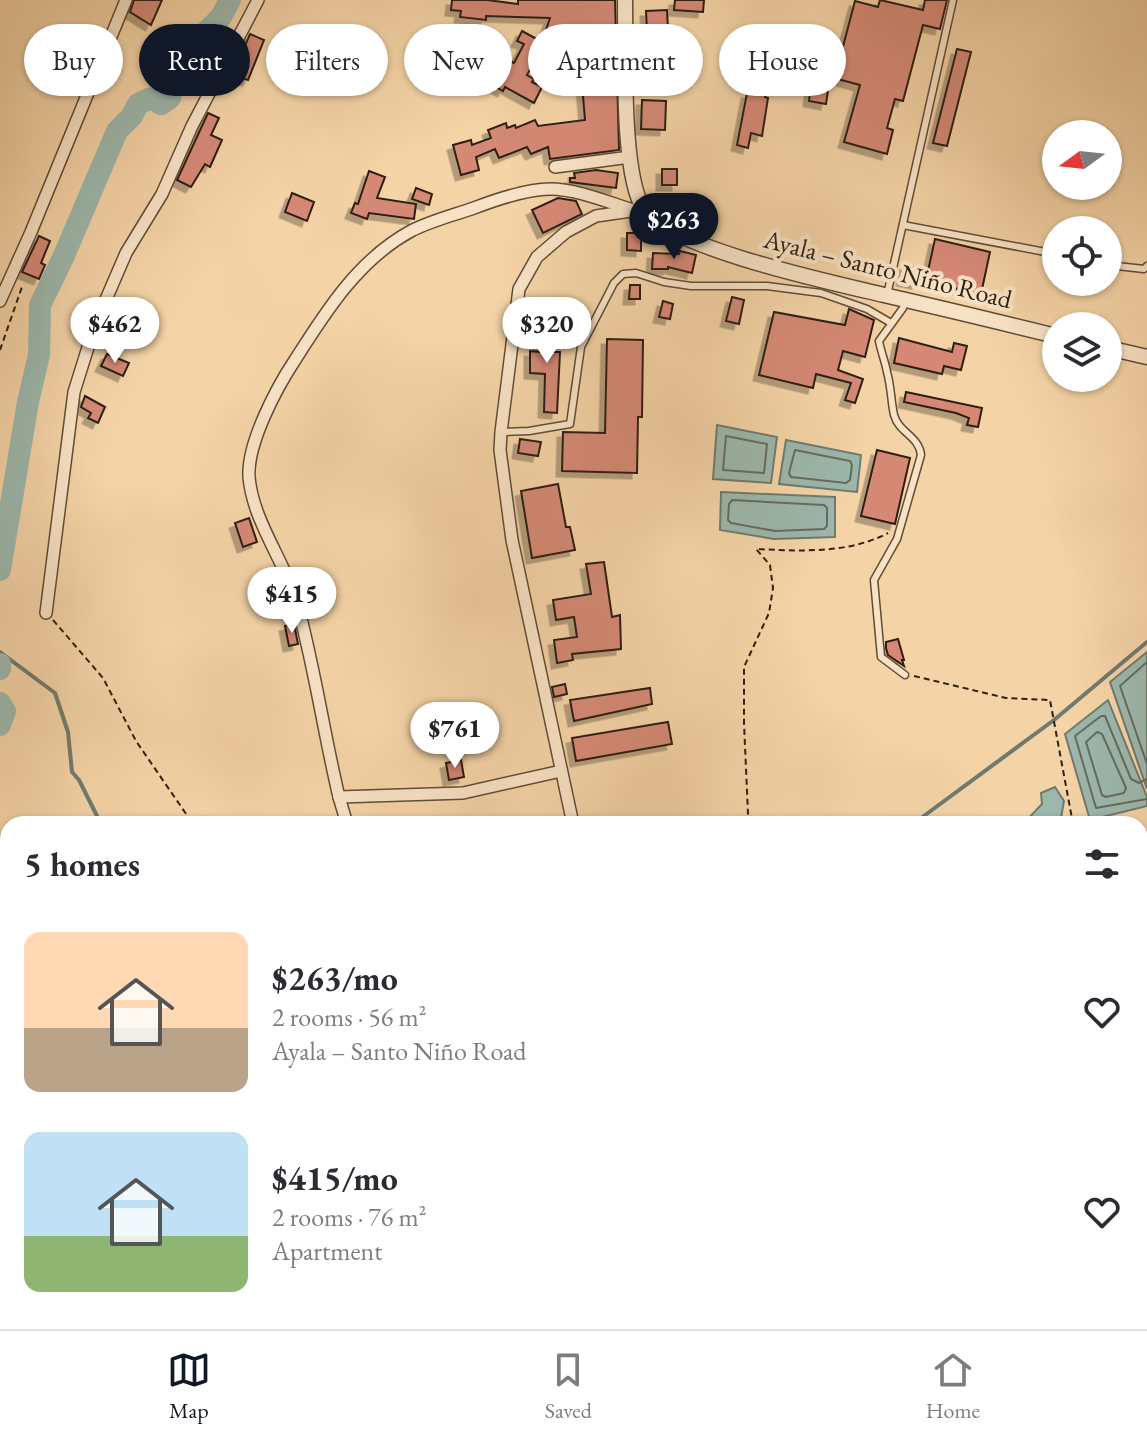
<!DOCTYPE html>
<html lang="en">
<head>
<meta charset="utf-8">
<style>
	:root { --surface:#fff; --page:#f7f7f7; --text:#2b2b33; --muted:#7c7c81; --line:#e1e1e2; --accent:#111827 }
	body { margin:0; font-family:"EB Garamond",serif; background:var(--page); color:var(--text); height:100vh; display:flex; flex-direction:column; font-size:30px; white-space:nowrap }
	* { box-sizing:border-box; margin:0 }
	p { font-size:26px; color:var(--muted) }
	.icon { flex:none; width:44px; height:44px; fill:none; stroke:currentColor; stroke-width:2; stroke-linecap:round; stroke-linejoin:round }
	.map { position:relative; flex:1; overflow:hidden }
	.panel { position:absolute; left:0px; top:816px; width:1148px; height:514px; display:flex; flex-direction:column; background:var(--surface); border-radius:24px 24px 0 0; box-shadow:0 2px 6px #0004 }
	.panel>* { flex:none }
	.guide { position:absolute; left:24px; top:24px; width:1100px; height:72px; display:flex; gap:16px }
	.needle { width:52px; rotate:255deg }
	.controls { position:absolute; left:1042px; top:120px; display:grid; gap:16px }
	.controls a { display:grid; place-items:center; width:80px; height:80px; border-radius:50%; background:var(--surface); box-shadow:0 2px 6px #0004; font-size:40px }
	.price { position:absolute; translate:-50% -68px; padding:0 18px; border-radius:28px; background:#fff; color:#222; font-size:26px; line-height:52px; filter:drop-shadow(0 2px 4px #0008) }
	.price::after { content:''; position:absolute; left:50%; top:48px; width:24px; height:18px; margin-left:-12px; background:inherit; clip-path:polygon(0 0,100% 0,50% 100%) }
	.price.current { background:var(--accent); color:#fff }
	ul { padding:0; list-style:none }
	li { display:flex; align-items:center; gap:24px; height:200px; padding:0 24px }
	li span { display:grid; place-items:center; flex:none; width:224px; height:160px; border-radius:16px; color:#555 }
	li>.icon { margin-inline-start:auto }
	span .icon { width:96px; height:96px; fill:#fffc; stroke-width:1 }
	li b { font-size:34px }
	h2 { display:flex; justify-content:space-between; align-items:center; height:96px; padding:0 24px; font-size:34px }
	.chip { padding:0 28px; border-radius:36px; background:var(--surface); box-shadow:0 2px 6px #0004; font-size:28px; line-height:72px }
	.chip.current { background:var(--accent); color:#fff }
	.dock { display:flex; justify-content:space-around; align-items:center; height:112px; border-top:2px solid var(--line); background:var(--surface); font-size:22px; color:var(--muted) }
	.dock a { display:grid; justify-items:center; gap:4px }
	.dock .current { color:var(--accent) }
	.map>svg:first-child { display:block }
	.water { fill:#9cb7ac; stroke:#707a6e; stroke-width:2 }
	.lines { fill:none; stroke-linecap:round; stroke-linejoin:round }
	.shore { stroke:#656b5f; stroke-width:2 }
	.stream { stroke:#707a6e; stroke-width:4 }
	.river { stroke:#9cb7ac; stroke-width:22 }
	.building { fill:#d58974; stroke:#2e1f12; stroke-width:2; filter:url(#shadow) }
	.service-casing { stroke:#604c37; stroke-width:9 }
	.minor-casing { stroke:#604c37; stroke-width:14 }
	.tertiary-casing { stroke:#604c37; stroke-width:17 }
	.path { stroke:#2e1f12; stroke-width:2; stroke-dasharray:6 4; stroke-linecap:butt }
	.service { stroke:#f8e2c5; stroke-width:6 }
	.minor { stroke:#f8e2c5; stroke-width:11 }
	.tertiary { stroke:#f8e2c5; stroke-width:14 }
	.labels { text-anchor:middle; stroke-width:8; stroke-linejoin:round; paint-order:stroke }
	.street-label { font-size:26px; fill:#2e1f12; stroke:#f8e2c5 }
</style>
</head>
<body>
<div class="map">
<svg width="1147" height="1329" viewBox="0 0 1147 1329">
	<defs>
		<filter id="shadow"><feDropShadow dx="-5.5" dy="5.5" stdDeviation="0" flood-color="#0004"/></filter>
	</defs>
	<rect width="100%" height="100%" fill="#f4d3a6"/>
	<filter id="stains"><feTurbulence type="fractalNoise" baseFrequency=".0025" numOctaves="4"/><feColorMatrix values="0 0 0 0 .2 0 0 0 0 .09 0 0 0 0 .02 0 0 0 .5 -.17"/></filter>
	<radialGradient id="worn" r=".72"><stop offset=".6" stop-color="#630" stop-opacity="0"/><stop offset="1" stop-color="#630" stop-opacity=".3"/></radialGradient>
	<g class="water">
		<path d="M717,425L777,437L771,483L713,479Z"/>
		<path d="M786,440L861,455L857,492L779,484Z"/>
		<path d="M721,492L835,497V537L774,539L720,530Z"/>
		<path d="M1147,652V789L1110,682Z"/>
		<path d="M1108,700L1147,797V806L1090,820L1065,734Z"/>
		<path d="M1055,787L1064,801L1060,824H1023L1042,804L1041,793Z"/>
	</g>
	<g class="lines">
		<g class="shore">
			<path d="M726,436L767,444L764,473L723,470Z"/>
			<path d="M795,450L850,461L852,465L850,480L846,483L791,477L789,473Z"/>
			<path d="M732,500L824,505L827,508V526L824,529L775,531L731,523L728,520L729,504Z"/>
			<path d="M1147,662L1120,686L1147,764"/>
			<path d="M1097,732L1102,734L1126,788L1124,793L1106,797L1102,795L1086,742Z"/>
			<path d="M1147,779L1139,783L1131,779L1105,716H1101L1075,736L1096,808L1147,799"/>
		</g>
		<g class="stream">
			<path d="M0,652L55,693L68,732L72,772L79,780L101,824"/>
			<path d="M913,824L1054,720L1147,642"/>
			<path d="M216,1322L220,1329"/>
			<path d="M535,1329L539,1322"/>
		</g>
		<g class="river">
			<path d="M0,570L28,402L39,355L40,305L63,258L117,131L132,116L138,104L151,98L161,104L170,98L176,61L221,17L230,0"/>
			<path d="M0,664V669"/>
			<path d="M0,703L5,711L0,725"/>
		</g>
	</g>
	<g class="building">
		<path d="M134,0H162L151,25L130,12Z"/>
		<path d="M452,0H487L518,4V0H615L619,150L550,159L548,147L531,154L527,147L499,158L495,149L476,157L479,170L461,175L453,145L471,140L472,145L491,138L488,130L506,123L507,128L515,125L516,128L535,120L538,126L585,120L582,84L584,38L563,37L562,39L545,33L550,18L486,16V20L460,17L461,11L451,10Z"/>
		<path d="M675,0H704L703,12L674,10Z"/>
		<path d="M880,0L923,10L925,0H947L940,29L923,25L903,101L895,99L887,128L893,130L887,154L844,142L860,85L830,77L826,104L809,101L813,66L809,65L810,54L840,58L855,1L878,7Z"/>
		<path d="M667,10L669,50L648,51L646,11Z"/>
		<path d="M522,31L544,43L527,75L534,79L532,82L542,87L534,103L505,87L503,91L489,83L449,69L454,53L468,58L465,65L484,72L495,52L514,63L524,44L517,41Z"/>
		<path d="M250,34L264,40L248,80L229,73L239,54L241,55Z"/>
		<path d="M957,49L971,52L947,146L933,143Z"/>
		<path d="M756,85L767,87L765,97L768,98L762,136L751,133L748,148L737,145L747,93L755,95Z"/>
		<path d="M642,100L666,101L665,130L641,129Z"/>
		<path d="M208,113L219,118L211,135L222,140L210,167L205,164L191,187L177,180Z"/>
		<rect x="662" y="169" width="15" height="16"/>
		<path d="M596,170L618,173L616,188L570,182V178H575L574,173Z"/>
		<path d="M369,171L385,177L377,198L416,204L414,219L369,213L367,219L351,213L355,203L358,204Z"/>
		<path d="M416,188L432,194L429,205L412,199Z"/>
		<path d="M292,193L314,202L307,221L285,212Z"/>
		<path d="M558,198L576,201L582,214L543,233L532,210Z"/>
		<path d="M627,233H641V251L627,250Z"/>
		<path d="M39,236L50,241L41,263L45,265L39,279L22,272Z"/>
		<path d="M935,239L990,252L981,294L918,280L917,283L902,280L905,265L928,271Z"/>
		<path d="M680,251L696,255L692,273L668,267V269H652L653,253L679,254Z"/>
		<path d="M630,285H640V299H629Z"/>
		<path d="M732,297L744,300L739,324L726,321Z"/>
		<path d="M663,301L673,304L670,319L659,317Z"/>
		<path d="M849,309L874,320L865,357L843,351L838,370L863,379L855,403L845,400L851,383L816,374L813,388L759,375L774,312L845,325Z"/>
		<path d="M539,321H554L553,352H560L557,413L544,412L545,374L530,373V351L539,352Z"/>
		<path d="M899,338L952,352L954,343L967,346L961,370L944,366L942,374L894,363Z"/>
		<path d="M607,339L643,340L642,417H638L637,473L562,471L563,432L605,433Z"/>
		<path d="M107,354L129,363L123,376L101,366Z"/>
		<path d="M906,392L982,408L978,427L967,425L969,418L956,413L904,402Z"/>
		<path d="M85,396L105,407L98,423L88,418L91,413L81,407Z"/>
		<path d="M520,439L541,442L538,456L518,453Z"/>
		<path d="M877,450L910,458L895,524L861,516Z"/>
		<path d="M558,484L566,527H570L575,550L532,558L521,491Z"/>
		<path d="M249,518L257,542L243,547L235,523Z"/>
		<path d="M604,562L612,617L620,615L621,649L572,654L573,660L557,663L554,640L577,637L574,617L556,620L553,600L591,594L586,564Z"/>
		<path d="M294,624L298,644L289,646L285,626Z"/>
		<path d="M898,639L904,660H902L904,666L888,655L886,648V642Z"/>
		<path d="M565,684L567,694L554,697L552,687Z"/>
		<path d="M650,688L652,704L574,721L570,700Z"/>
		<path d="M668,722L672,744L576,761L572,738Z"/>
		<path d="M461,760L464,777L449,780L446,763Z"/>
	</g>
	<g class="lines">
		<g class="service-casing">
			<g id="service">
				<path d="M903,225L1056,254"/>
				<path d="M1108,265L1144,269L1147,266"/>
				<path d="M887,295L953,0"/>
				<path d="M502,432L529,431L570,424L581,347L614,283L623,274L636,273L664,282L691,286H767L821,293L867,309L891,323"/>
				<path d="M905,675L881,657L874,580L897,539L921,455C919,436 899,433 894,415C891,401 891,386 887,372C885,361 881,352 879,341L903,308L905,300"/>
			</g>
		</g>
		<g class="minor-casing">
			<g id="minor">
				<path d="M555,167L630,157"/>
				<path d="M0,301L31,232L126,0"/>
				<path d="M46,613L74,392L95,325L126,253L162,194L192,126L258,0"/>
				<path d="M561,771L463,793L339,797C324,734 315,670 298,607C287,564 253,523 249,477C247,443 277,387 295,360C326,311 359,259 411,231C430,221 454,215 474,208C495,200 528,189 550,189C577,189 607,202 633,210"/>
				<path d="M339,797L347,824"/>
				<path d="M573,824L512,540L500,450L501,432L519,289L537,257L566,232L596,216L631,211"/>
			</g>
		</g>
		<g class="tertiary-casing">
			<g id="tertiary">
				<path d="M625,0C626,45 620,177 645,211C673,249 834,283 884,295C941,308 999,322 1056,336"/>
				<path d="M1108,348L1147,357"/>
			</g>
		</g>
		<g class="path">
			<path d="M0,350L23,284"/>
			<path d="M53,620L103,678L136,741L193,824"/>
			<path d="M914,676L1006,698L1050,700L1073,824"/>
			<path d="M744,824L748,814L744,723V667L769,613L773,588L770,565L756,549C800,551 848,554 888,533"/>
			<path d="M1140,1191H1147"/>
			<path d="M524,1329L527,1322"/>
		</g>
		<use href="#service" class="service"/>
		<use href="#minor" class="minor"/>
		<use href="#tertiary" class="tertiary"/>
	</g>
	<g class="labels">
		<g class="street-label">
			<text transform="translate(888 269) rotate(14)" y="9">Ayala – Santo Niño Road</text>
		</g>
	</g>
	<rect width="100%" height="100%" filter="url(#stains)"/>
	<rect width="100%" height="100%" fill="url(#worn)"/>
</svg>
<div class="controls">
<a><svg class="needle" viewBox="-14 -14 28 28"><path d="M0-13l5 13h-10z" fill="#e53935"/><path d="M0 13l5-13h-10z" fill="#7c7c81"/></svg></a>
<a><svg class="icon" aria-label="locate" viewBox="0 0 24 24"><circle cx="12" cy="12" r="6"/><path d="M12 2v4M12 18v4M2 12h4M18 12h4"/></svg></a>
<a><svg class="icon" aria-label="layers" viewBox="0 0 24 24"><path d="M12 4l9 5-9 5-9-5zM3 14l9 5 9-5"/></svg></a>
</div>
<b class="price current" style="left:674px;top:261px">$263</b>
<b class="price" style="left:115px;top:365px">$462</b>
<b class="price" style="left:547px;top:365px">$320</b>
<b class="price" style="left:292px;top:635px">$415</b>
<b class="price" style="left:455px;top:770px">$761</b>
<div class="guide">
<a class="chip">Buy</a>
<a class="chip current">Rent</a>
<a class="chip">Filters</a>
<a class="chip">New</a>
<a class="chip">Apartment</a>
<a class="chip">House</a>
</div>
<section class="panel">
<h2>5 homes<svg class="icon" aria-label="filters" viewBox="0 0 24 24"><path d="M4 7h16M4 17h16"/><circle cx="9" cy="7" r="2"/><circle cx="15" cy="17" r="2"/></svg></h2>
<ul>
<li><span style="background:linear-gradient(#ffd9b3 60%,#b9a48a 0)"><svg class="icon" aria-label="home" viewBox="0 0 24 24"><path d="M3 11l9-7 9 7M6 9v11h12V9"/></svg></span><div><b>$263/mo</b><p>2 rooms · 56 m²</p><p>Ayala – Santo Niño Road</p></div><svg class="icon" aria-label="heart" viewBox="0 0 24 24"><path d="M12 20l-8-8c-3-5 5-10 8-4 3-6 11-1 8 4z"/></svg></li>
<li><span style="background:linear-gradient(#bfe0f5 65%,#8fb573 0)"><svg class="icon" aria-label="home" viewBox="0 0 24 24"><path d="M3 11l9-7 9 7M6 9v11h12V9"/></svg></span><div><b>$415/mo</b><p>2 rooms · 76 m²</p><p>Apartment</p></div><svg class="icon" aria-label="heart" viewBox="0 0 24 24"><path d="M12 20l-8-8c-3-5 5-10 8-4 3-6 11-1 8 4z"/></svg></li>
</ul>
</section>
</div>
<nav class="dock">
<a class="current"><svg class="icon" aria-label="map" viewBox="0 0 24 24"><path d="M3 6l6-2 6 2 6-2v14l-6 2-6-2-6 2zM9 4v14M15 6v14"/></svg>Map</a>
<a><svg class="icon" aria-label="saved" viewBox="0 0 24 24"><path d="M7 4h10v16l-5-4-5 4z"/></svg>Saved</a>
<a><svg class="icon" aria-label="home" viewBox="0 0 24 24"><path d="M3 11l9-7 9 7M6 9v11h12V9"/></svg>Home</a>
</nav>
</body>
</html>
